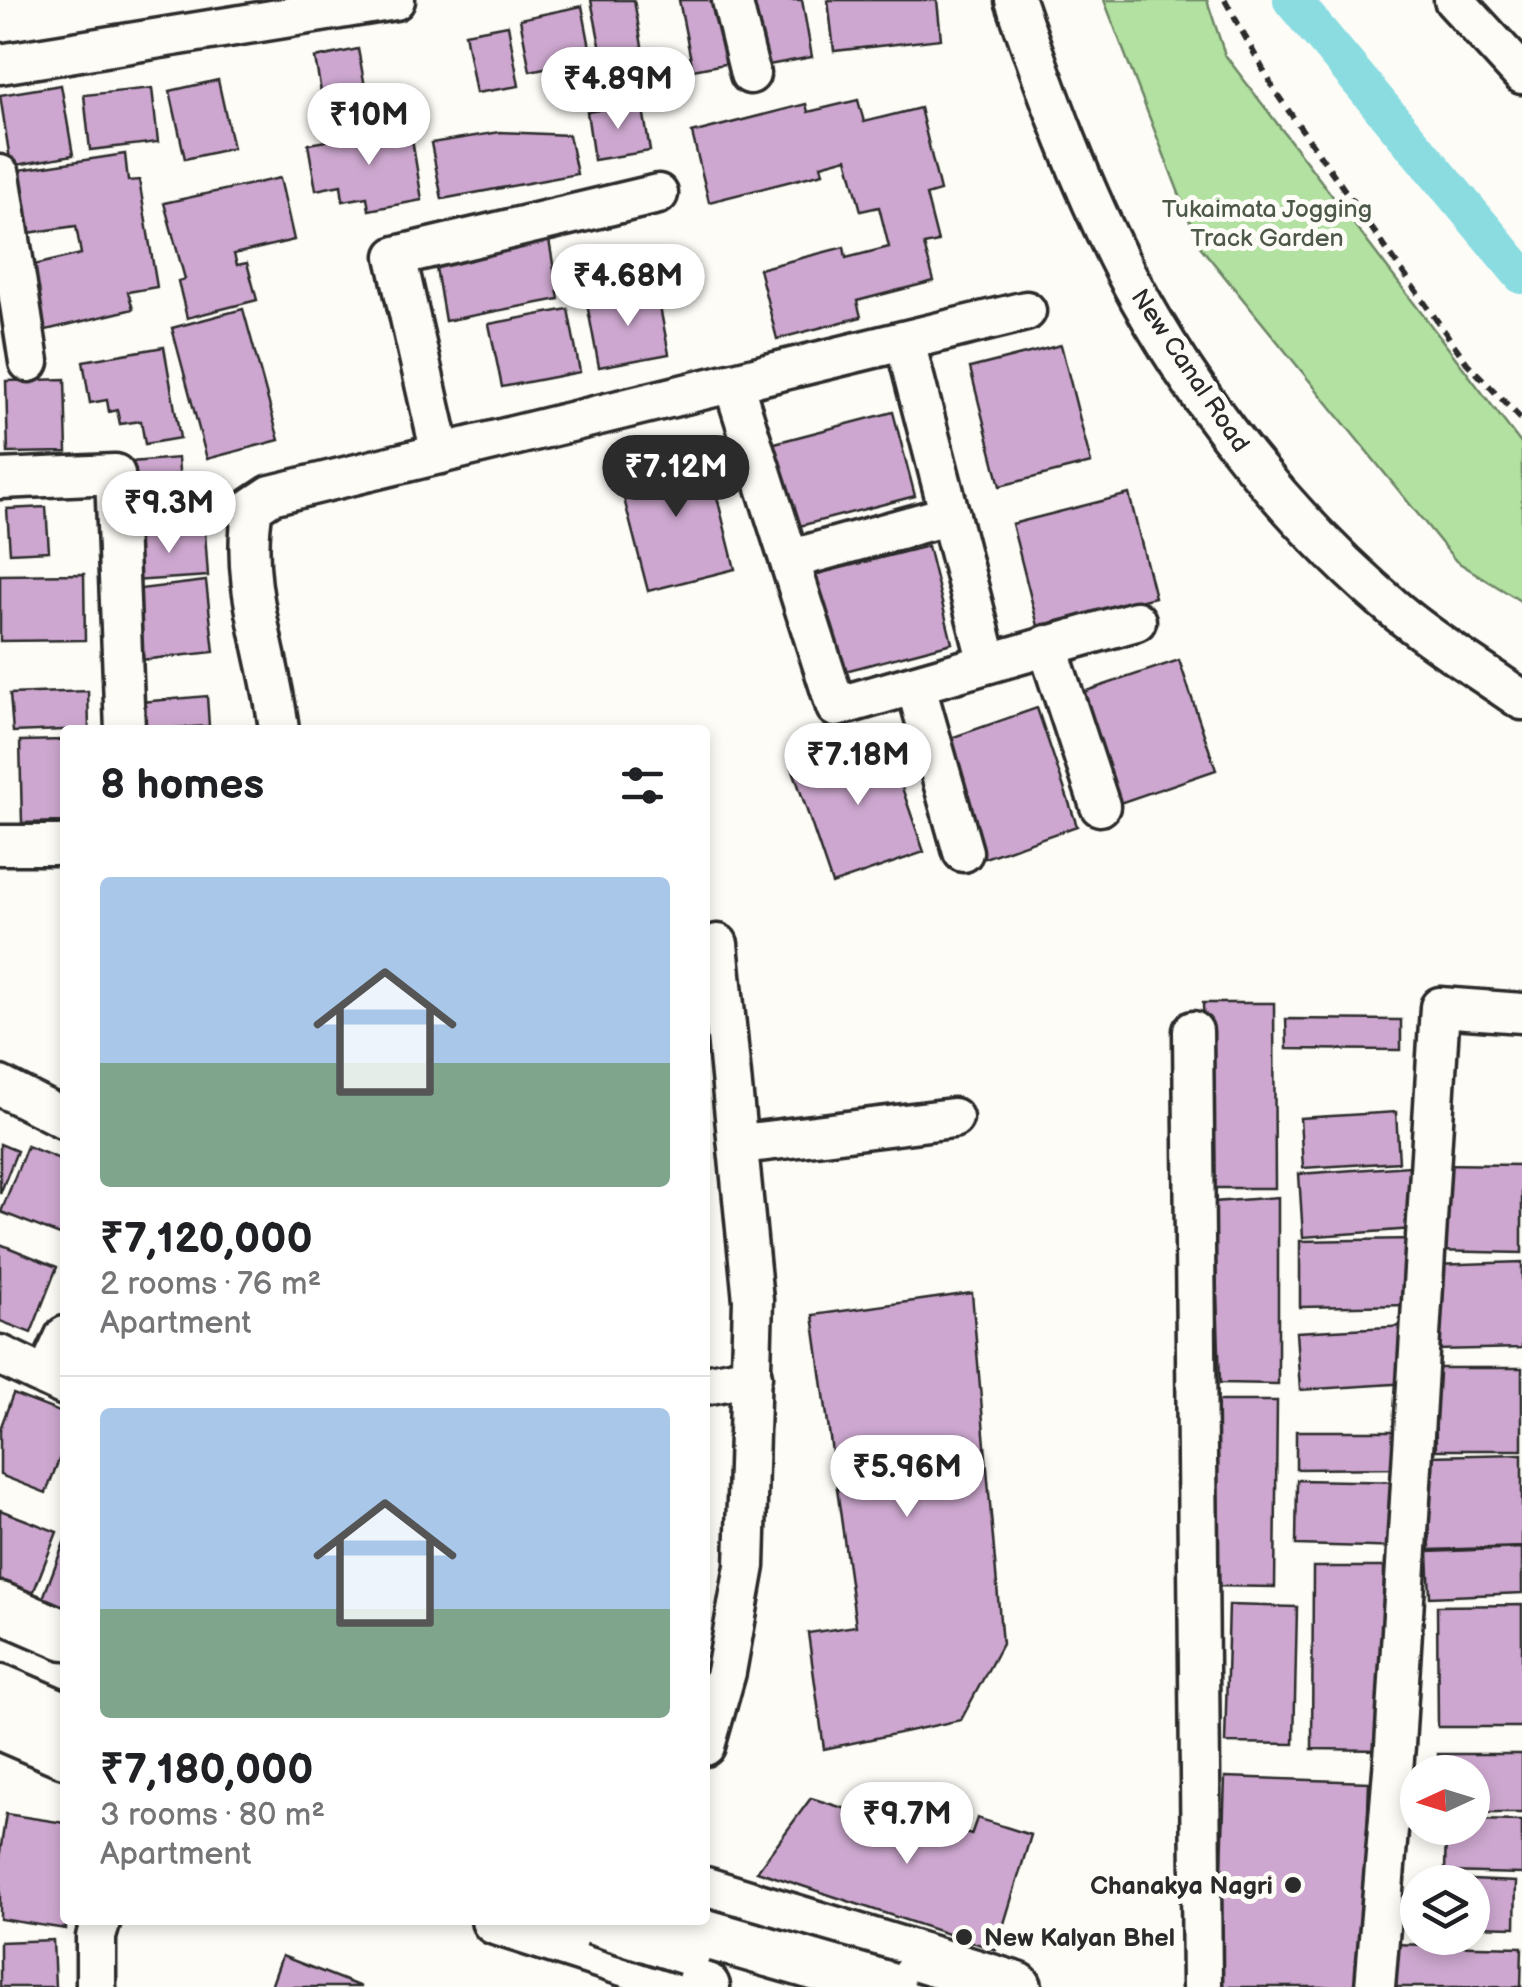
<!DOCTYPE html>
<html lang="en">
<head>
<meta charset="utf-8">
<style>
	:root { --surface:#fff; --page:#f2f2f2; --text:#202124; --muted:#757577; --line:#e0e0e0; --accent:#2b2b2b }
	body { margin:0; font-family:"Balsamiq Sans",sans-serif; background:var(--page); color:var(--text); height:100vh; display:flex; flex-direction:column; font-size:38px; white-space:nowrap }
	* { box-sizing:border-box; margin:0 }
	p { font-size:32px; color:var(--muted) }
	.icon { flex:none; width:55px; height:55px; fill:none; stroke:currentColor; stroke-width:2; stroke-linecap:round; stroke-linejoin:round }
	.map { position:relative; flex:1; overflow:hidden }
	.drawer { position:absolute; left:60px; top:725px; width:650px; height:1200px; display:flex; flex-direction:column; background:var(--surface); border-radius:10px; box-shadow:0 5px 15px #0003 }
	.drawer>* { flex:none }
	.needle { width:65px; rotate:266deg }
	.fabs { position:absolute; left:1400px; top:1755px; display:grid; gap:20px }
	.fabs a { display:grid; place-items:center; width:90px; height:90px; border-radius:50%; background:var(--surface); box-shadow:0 5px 15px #0003; font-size:50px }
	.price { position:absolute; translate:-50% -85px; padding:0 22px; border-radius:35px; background:#fff; color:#222; font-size:32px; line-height:65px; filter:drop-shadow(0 2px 5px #0008) }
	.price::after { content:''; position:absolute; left:50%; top:60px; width:30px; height:22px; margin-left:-15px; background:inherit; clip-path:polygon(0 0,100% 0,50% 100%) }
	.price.on { background:var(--accent); color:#fff }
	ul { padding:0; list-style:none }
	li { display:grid; align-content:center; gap:20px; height:530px; padding:0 40px }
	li+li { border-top:2px solid var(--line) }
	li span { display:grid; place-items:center; height:310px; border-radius:10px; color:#555 }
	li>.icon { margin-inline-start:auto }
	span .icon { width:180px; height:180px; fill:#fffc; stroke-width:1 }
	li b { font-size:42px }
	h2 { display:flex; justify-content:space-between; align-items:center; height:120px; padding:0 40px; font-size:42px }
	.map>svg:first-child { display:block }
	.green { fill:#b2e1a1; stroke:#6e8666; stroke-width:2.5 }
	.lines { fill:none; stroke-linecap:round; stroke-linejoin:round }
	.canal { stroke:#8adce1; stroke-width:38 }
	.building { fill:#cda7cf; stroke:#2b2b2b; stroke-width:2.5 }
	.minor-casing { stroke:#2b2b2b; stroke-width:45 }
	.major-casing { stroke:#2b2b2b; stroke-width:55 }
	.path { stroke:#2b2b2b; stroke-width:6; stroke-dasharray:10 8; stroke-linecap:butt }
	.minor { stroke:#fdfcf7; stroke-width:38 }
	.major { stroke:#fdfcf7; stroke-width:48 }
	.major-bridge-casing { stroke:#2b2b2b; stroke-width:55; stroke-linecap:butt }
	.major-bridge { stroke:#fdfcf7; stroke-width:48 }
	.poi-dot { fill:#2b2b2b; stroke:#fdfcf7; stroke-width:4 }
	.labels { text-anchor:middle; stroke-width:10; stroke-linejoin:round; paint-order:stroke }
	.park-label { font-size:25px; fill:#4d5848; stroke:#fdfcf7 }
	.street-label { font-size:25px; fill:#2b2b2b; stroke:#fdfcf7 }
	.poi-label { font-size:25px; font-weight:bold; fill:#2b2b2b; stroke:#fdfcf7; text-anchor:end }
</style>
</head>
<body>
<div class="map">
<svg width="1522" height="1987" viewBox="0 0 1522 1987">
	<rect width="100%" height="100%" fill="#fdfcf7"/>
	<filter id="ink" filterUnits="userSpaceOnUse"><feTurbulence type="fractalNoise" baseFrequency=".01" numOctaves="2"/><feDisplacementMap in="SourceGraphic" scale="20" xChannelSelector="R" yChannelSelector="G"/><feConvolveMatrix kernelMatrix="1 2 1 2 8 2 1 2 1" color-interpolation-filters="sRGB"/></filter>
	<g filter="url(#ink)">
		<path class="green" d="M1104,0H1207L1225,55L1522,445V602L1456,561L1199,245Z"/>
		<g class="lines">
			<path class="canal" d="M1292,0L1522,275"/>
		</g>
		<g class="building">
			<path d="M591,0H634L643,52L603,60Z"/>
			<path d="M679,0H728L740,61L693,70Z"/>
			<path d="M751,0H802L812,57L763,66Z"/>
			<path d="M828,0H937L941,39L834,51Z"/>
			<path d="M582,6L592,58L530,71L520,19Z"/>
			<path d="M508,25L519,86L476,93L465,33Z"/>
			<path d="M358,49L373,129L329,137L315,58Z"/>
			<path d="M218,80L233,148L185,159L170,91Z"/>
			<path d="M61,85L73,155L11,166L0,95Z"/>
			<path d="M152,88L158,142L90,150L84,95Z"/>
			<path d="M858,100L864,122L920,108L940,191L926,195L938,242L924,245L934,281L857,301L861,317L777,339L759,269L844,247L846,258L889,247L879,207L861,211L847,158L821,165L823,173L709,202L692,133L806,104L808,112Z"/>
			<path d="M642,103L650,151L594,160L587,112Z"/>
			<path d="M410,127L422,200L369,210L367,197L343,201L341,185L316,190L308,144Z"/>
			<path d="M500,132L569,135L577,174L442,199L431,143Z"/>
			<path d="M125,154L128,181L139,180L157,287L128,292L133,309L42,331L26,267L81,254L76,226L28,233L19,170Z"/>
			<path d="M280,178L294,240L234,254L237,265L247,263L257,300L187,318L178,281L185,279L164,203Z"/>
			<path d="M549,240L559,299L445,321L435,262Z"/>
			<path d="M657,291L669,354L599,367L587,304Z"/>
			<path d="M243,309L279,440L207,459L172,328Z"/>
			<path d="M568,309L580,372L502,387L489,324Z"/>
			<path d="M1061,345L1091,463L1000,486L970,368Z"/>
			<path d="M164,347L180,438L145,444L141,421L120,424L117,410L109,412L107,400L90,403L83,361Z"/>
			<path d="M65,379L67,452L8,453L6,381Z"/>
			<path d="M893,412L915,496L792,528L771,444Z"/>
			<path d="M705,449L735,569L648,591L617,472Z"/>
			<path d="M178,458L183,523L136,527L131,462Z"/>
			<path d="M1129,494L1155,597L1038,626L1012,524Z"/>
			<path d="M46,507L49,551L10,553L7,509Z"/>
			<path d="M205,532L208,576L133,581L129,537Z"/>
			<path d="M928,546L952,643L830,675L805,577Z"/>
			<path d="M84,574L85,640L0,641V575Z"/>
			<path d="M206,581L214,652L140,660L132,590Z"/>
			<path d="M1179,660L1216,770L1117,804L1080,693Z"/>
			<path d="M88,691L89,729L13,732L10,694Z"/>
			<path d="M207,696L209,726L143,730L141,702Z"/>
			<path d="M1037,708L1077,826L982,859L942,741Z"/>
			<path d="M883,732L924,852L832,884L791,764Z"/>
			<path d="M65,740V822L22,823L20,741Z"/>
			<path d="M1203,1003H1274L1275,1188H1208Z"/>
			<path d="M1286,1019L1401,1020V1050L1287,1049Z"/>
			<path d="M1396,1112L1399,1162L1303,1168L1300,1118Z"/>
			<path d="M0,1144L17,1151L0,1194Z"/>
			<path d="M27,1146L65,1161V1237L1,1212Z"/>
			<path d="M1434,1164L1522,1165V1253L1433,1251Z"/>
			<path d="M1409,1166L1413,1229L1303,1237L1299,1174Z"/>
			<path d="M1278,1197V1384L1220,1383L1214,1202Z"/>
			<path d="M1409,1239L1411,1305L1300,1307V1241Z"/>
			<path d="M0,1244L57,1267L31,1333L0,1321Z"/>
			<path d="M1522,1262V1348L1436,1350L1433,1265Z"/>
			<path d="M972,1293L1002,1644L961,1720L824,1749L808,1633L856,1626L813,1315Z"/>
			<path d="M1407,1326L1409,1383L1300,1390L1296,1332Z"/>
			<path d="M1435,1368H1522V1450H1436Z"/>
			<path d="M13,1394L65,1414V1444L46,1493L0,1475V1429Z"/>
			<path d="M1210,1401H1277L1275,1587L1208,1586Z"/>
			<path d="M1296,1431H1406V1468L1296,1469Z"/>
			<path d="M1522,1454V1547L1430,1550L1428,1456Z"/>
			<path d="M1297,1480L1409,1482L1407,1548L1296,1545Z"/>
			<path d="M0,1510L57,1532L30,1601L0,1589Z"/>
			<path d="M65,1540V1615L40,1606Z"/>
			<path d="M1522,1548V1593L1430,1597L1428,1552Z"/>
			<path d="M1313,1567H1384L1383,1750L1312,1749Z"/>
			<path d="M1229,1605L1297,1607L1294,1744L1225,1743Z"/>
			<path d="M1522,1605V1727H1438L1437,1606Z"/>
			<path d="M1438,1754H1522V1813H1472V1772H1438Z"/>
			<path d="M1225,1777L1369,1782L1362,1987H1218Z"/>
			<path d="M811,1798L911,1829L921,1800L955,1811L950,1828L971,1835L977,1818L1031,1835L996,1950L757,1871Z"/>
			<path d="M6,1814L65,1823L66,1929L0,1919V1852Z"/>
			<path d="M1472,1820L1522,1821V1874L1445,1872L1446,1828H1472Z"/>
			<path d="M1426,1878L1516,1882L1515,1927L1472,1926V1882H1425Z"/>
			<path d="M53,1940L55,1987H0V1942Z"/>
			<path d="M1388,1944L1522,1947L1521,1987H1387Z"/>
			<path d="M282,1956L361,1987H271Z"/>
		</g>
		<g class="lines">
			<g class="minor-casing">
				<g id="minor">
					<path d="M732,0L750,74"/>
					<path d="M1015,0C1047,93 1081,187 1127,275C1193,400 1289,521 1398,612C1436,644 1481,671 1522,700"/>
					<path d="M1454,0L1522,74"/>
					<path d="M0,64L395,0"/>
					<path d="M0,175L29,362"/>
					<path d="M905,342L988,663"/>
					<path d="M733,383L836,707L1136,621"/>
					<path d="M441,454L396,256L658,194"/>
					<path d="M0,479L115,474L125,730"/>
					<path d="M792,559L950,515"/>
					<path d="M1047,645L1100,806"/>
					<path d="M916,687L963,852"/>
					<path d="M279,730C270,654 239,585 253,507L271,495L1026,311"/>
					<path d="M0,845H65"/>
					<path d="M1193,1031L1202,1987"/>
					<path d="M0,1086L65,1119"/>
					<path d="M741,1144L953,1118"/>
					<path d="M0,1355L65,1386"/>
					<path d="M46,1377L65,1336"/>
					<path d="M705,1385L752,1376"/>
					<path d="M705,1746L726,1672L745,1566L753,1300L718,944"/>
					<path d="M96,1987V1937L101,1920"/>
					<path d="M1375,1987L1395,1746L1440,1007L1522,1013"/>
				</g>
			</g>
			<g class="major-casing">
				<g id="major">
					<path d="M0,1607L65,1635"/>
					<path d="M0,1689L65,1717"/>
					<path d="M0,1725L65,1753"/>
					<path d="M705,1892L1017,1987"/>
					<path d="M496,1920L705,1987"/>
				</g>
			</g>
			<path class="path" d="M1225,0L1276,93L1467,363L1522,420"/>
			<use href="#minor" class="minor"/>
			<use href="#major" class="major"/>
			<g class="major-bridge-casing">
				<g id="major-bridge">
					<path d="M594,1920L687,1950"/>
					<path d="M657,1920L890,1987"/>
				</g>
			</g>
			<use href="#major-bridge" class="major-bridge"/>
		</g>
	</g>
	<g class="poi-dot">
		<circle cx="1293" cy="1885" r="10"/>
		<circle cx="964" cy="1937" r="10"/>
	</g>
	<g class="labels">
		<g class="park-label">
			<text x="1267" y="217">Tukaimata Jogging<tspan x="1267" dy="29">Track Garden</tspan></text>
		</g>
		<g class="street-label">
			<text transform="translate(1191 370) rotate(56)" y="9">New Canal Road</text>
		</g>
		<g class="poi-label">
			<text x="1273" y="1894">Chanakya Nagri</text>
			<text x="984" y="1946" text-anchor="start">New Kalyan Bhel</text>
		</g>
	</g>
</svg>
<div class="fabs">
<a><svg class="needle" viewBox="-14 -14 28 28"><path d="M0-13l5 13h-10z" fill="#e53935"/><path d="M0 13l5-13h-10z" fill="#757577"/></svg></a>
<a><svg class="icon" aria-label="layers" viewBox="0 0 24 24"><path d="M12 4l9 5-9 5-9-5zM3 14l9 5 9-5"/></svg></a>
</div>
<b class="price" style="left:618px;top:132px">₹4.89M</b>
<b class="price" style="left:369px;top:168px">₹10M</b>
<b class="price" style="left:628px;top:329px">₹4.68M</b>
<b class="price on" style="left:676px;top:520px">₹7.12M</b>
<b class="price" style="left:169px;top:556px">₹9.3M</b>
<b class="price" style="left:858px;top:808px">₹7.18M</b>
<b class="price" style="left:907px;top:1520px">₹5.96M</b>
<b class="price" style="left:907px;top:1867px">₹9.7M</b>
<section class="drawer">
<h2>8 homes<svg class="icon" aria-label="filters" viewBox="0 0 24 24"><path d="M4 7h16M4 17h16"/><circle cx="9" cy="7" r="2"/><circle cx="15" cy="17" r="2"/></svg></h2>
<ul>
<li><span style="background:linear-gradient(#a9c7e8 60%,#7fa58c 0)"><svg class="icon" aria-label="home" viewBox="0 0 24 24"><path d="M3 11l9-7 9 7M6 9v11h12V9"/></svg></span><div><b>₹7,120,000</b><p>2 rooms · 76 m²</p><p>Apartment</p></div></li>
<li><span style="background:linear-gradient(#a9c7e8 65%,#7fa58c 0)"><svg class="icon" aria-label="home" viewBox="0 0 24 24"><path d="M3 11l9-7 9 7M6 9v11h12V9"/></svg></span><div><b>₹7,180,000</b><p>3 rooms · 80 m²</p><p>Apartment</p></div></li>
</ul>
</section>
</div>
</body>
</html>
